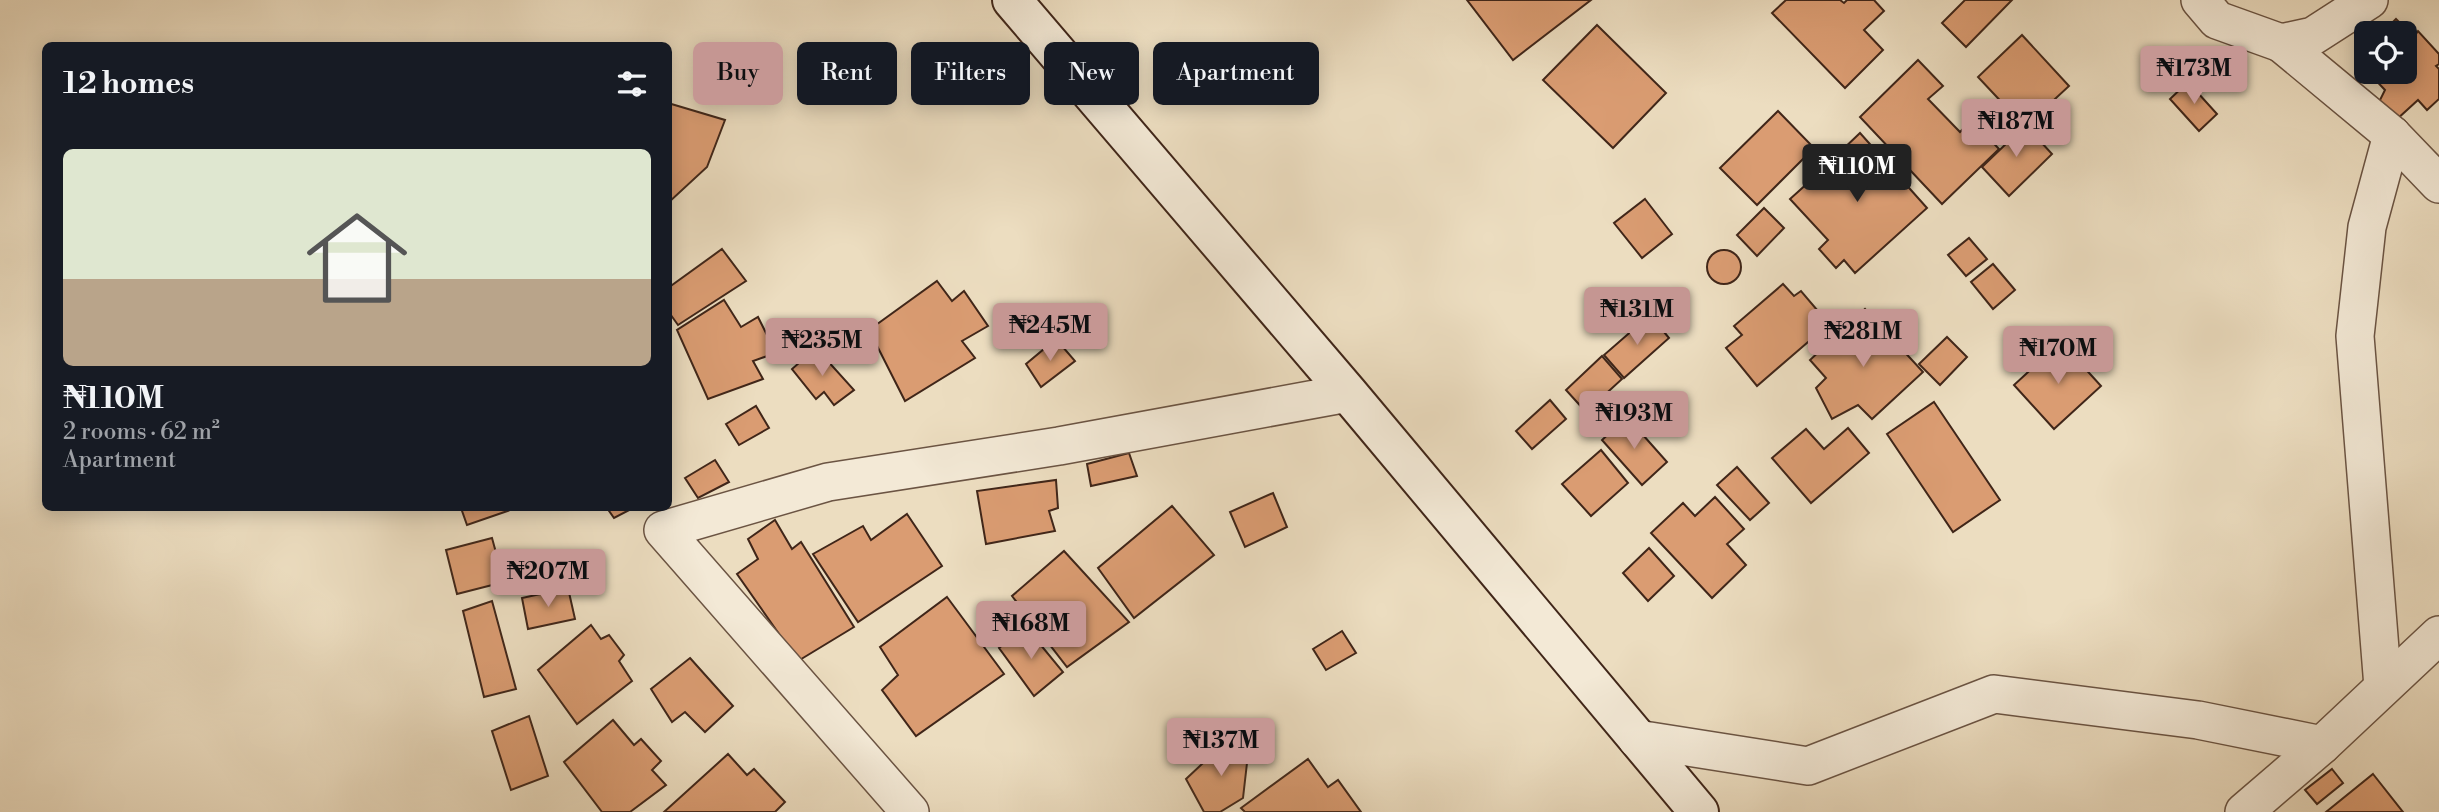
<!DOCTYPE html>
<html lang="en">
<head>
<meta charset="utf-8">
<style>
	:root { --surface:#171b24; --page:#20242c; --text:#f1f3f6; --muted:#9ea1a6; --line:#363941; --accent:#c59692 }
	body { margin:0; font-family:"Libre Bodoni",serif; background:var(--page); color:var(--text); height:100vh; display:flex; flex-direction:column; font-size:26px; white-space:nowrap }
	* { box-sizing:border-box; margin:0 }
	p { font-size:23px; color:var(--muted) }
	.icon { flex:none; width:38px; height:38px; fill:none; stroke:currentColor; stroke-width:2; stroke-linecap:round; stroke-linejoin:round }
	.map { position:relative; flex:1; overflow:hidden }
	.sheet { position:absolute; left:42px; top:42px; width:630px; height:469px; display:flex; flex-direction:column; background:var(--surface); border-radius:10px; box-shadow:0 4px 18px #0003 }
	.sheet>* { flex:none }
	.guide { position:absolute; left:693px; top:42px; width:665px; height:63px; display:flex; gap:14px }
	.tools { position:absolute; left:2354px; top:21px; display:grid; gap:14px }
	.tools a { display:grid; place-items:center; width:63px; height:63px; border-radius:10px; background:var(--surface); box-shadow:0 4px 18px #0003; font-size:35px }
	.price { position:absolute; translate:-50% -60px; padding:0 16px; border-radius:7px; background:var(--accent); color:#111; font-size:23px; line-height:46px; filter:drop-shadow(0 2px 4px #0008) }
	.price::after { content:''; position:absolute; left:50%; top:42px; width:21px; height:16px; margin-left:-10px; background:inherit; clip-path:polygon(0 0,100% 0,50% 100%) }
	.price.active { background:#222; color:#fff }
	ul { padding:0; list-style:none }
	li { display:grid; align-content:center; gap:14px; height:371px; padding:0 21px }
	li+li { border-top:2px solid var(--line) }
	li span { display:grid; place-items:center; height:217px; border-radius:10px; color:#555 }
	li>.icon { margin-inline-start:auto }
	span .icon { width:126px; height:126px; fill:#fffc; stroke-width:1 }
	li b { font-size:30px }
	h2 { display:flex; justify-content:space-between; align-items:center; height:84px; padding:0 21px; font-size:30px }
	.tag { padding:0 24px; border-radius:10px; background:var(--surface); box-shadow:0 4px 18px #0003; font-size:24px; line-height:63px }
	.tag.active { background:var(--accent); color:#111 }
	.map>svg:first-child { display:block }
	.building { fill:#da9c72; stroke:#402619; stroke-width:2 }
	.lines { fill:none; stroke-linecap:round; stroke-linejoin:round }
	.minor-casing { stroke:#6b5443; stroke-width:40 }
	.secondary-casing { stroke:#402619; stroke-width:42 }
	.minor { stroke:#f3e9d6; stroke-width:37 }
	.secondary { stroke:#f3e9d6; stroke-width:38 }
</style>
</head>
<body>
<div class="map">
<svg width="2439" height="812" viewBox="0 0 2439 812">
	<rect width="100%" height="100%" fill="#ecddc0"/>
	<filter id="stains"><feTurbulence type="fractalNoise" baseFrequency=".00286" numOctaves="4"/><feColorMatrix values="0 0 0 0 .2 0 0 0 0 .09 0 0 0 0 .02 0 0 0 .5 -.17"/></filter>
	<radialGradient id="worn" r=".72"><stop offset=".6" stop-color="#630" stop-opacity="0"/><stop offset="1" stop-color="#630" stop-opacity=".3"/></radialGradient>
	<g class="building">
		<path d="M1467,0H1591L1513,60Z"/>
		<path d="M1786,0H1840L1844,3L1847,0H1874L1884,11L1864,30L1883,50L1845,88L1772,13Z"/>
		<path d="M1965,0H2012L1966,47L1942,23Z"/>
		<path d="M2396,19L2414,37L2418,31L2439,54V64L2436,66L2439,69V99L2427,110L2418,100L2396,120L2379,102L2385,90L2368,72H2404V33H2382Z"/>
		<path d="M1597,25L1666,93L1613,148L1543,80Z"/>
		<path d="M2022,35L2069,86L2025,127L1978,77Z"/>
		<path d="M1918,60L1943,86L1928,99L1960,132L1972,120L1999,149L1942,204L1860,117Z"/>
		<path d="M2188,82L2217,114L2199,131L2170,99Z"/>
		<path d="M668,103L725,120L707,167L668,203Z"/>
		<path d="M1778,111L1814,148L1757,205L1720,168Z"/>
		<path d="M2010,121L2023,135L2029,129L2052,154L2009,196L1982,167L2009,141L1999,131Z"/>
		<path d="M1860,133L1927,208L1855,273L1844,260L1836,268L1819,249L1828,240L1790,199L1810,181L1806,175L1836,149L1839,153Z"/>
		<path d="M1645,199L1672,234L1642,258L1614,223Z"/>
		<path d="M1764,208L1784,228L1757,256L1737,235Z"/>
		<path d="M1969,238L1987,259L1966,276L1948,255Z"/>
		<path d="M722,249L746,281L678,325L668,311V288Z"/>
		<circle cx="1724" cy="267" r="17"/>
		<path d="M1993,264L2015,290L1993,309L1971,282Z"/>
		<path d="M937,281L952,301L964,291L988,326L962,341L975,358L905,401L869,330Z"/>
		<path d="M1783,284L1794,296L1801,291L1829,324L1757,386L1726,348L1742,335L1734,326Z"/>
		<path d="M724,300L741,327L758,317L776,353L753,361L763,379L708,399L677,330Z"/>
		<path d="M1865,309L1923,372L1872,419L1858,405L1832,419L1816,388L1826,378L1810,360Z"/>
		<path d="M1650,315L1669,338L1624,378L1604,355Z"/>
		<path d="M1947,337L1967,357L1940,385L1919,364Z"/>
		<path d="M1056,339L1075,361L1041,387L1026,364Z"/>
		<path d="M2061,342L2101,386L2054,429L2014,385Z"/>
		<path d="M816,348L854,390L834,405L824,392L816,399L792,369Z"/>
		<path d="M1602,356L1622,379L1586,412L1566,390Z"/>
		<path d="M1550,400L1566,419L1532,449L1516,431Z"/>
		<path d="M1934,402L2000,500L1953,532L1887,434Z"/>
		<path d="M756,406L769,428L739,445L726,424Z"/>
		<path d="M1627,417L1667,462L1642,485L1602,440Z"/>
		<path d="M1848,428L1869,453L1811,503L1772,458L1806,429L1824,449Z"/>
		<path d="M1601,450L1628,483L1591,516L1562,484Z"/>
		<path d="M1129,453L1137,476L1091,486L1087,464Z"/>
		<path d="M715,460L729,482L698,498L685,478Z"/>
		<path d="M1737,467L1769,503L1750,520L1717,485Z"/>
		<path d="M1056,480L1058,508L1049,511L1055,531L986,544L977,491Z"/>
		<path d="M1273,493L1287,527L1245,547L1230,512Z"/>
		<path d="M1715,497L1744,529L1727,544L1746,565L1712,598L1651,533L1683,503L1695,516Z"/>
		<path d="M1172,506L1214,555L1134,618L1098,568Z"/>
		<path d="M461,508H516L467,525Z"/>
		<path d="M607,508H633L614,518Z"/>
		<path d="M907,514L942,566L858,622L813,554L863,526L871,540Z"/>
		<path d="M775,520L792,549L801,542L854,627L798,661L737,574L758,559L748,539Z"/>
		<path d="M492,538L504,582L457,594L446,550Z"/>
		<path d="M1649,548L1674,576L1648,601L1623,573Z"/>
		<path d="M1064,551L1129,622L1067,667L1012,596Z"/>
		<path d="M568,588L575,619L528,629L522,598Z"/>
		<path d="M947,597L1004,674L916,736L882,690L898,675L880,647Z"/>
		<path d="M492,601L516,689L484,697L463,611Z"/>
		<path d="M591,625L601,639L609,635L624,655L619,661L632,681L577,724L538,670Z"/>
		<path d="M1026,627L1063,672L1034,696L999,648Z"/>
		<path d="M1342,631L1356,653L1326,670L1313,649Z"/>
		<path d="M690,658L733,706L705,732L685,712L672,722L651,689Z"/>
		<path d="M529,716L548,776L511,790L492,731Z"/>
		<path d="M613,720L634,745L641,739L661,761L652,770L666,785L630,812H602L564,762Z"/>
		<path d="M1235,733L1247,763L1243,798L1220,812H1204L1186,779Z"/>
		<path d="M728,754L747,775L754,769L785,802L775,812H664Z"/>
		<path d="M1308,759L1328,787L1338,780L1361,812H1245L1241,808Z"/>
		<path d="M2332,769L2343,783L2317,804L2305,790Z"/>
		<path d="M2373,774L2403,812H2326Z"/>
	</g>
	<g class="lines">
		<g class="minor-casing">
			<g id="minor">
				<path d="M2200,0L2217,20L2281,43L2313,36L2369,0"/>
				<path d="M2281,43L2392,135L2439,184"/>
				<path d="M2383,687L2355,336L2367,227L2392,135"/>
				<path d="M1637,739L1808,766L1994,694L2198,720L2322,745L2439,635"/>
				<path d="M910,812L663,530L828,482L1059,446L1348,393"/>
				<path d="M2244,812L2322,745"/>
			</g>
		</g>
		<g class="secondary-casing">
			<path id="secondary" d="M1012,0L1348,393L1699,812"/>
		</g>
		<use href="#minor" class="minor"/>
		<use href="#secondary" class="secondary"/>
	</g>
	<rect width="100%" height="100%" filter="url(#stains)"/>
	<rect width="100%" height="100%" fill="url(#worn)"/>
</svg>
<div class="tools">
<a><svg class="icon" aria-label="locate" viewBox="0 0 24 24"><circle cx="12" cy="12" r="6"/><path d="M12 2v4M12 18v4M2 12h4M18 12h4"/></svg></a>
</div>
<b class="price" style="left:2194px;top:106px">₦173M</b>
<b class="price" style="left:2016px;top:159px">₦187M</b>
<b class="price active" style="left:1857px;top:204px">₦110M</b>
<b class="price" style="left:1637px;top:347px">₦131M</b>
<b class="price" style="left:1050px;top:363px">₦245M</b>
<b class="price" style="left:1863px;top:369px">₦281M</b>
<b class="price" style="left:822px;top:378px">₦235M</b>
<b class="price" style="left:2058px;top:386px">₦170M</b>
<b class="price" style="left:1634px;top:451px">₦193M</b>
<b class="price" style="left:548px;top:609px">₦207M</b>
<b class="price" style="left:1031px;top:661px">₦168M</b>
<b class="price" style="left:1221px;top:778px">₦137M</b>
<div class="guide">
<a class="tag active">Buy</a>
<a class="tag">Rent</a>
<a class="tag">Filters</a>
<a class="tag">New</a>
<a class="tag">Apartment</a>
</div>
<section class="sheet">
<h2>12 homes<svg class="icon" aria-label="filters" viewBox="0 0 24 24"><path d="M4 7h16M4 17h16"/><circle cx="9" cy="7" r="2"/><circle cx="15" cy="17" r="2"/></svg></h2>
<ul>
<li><span style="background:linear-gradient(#dfe7d0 60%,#b9a48a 0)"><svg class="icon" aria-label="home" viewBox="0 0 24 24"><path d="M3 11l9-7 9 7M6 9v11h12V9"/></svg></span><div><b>₦110M</b><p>2 rooms · 62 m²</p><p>Apartment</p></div></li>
</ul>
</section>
</div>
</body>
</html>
